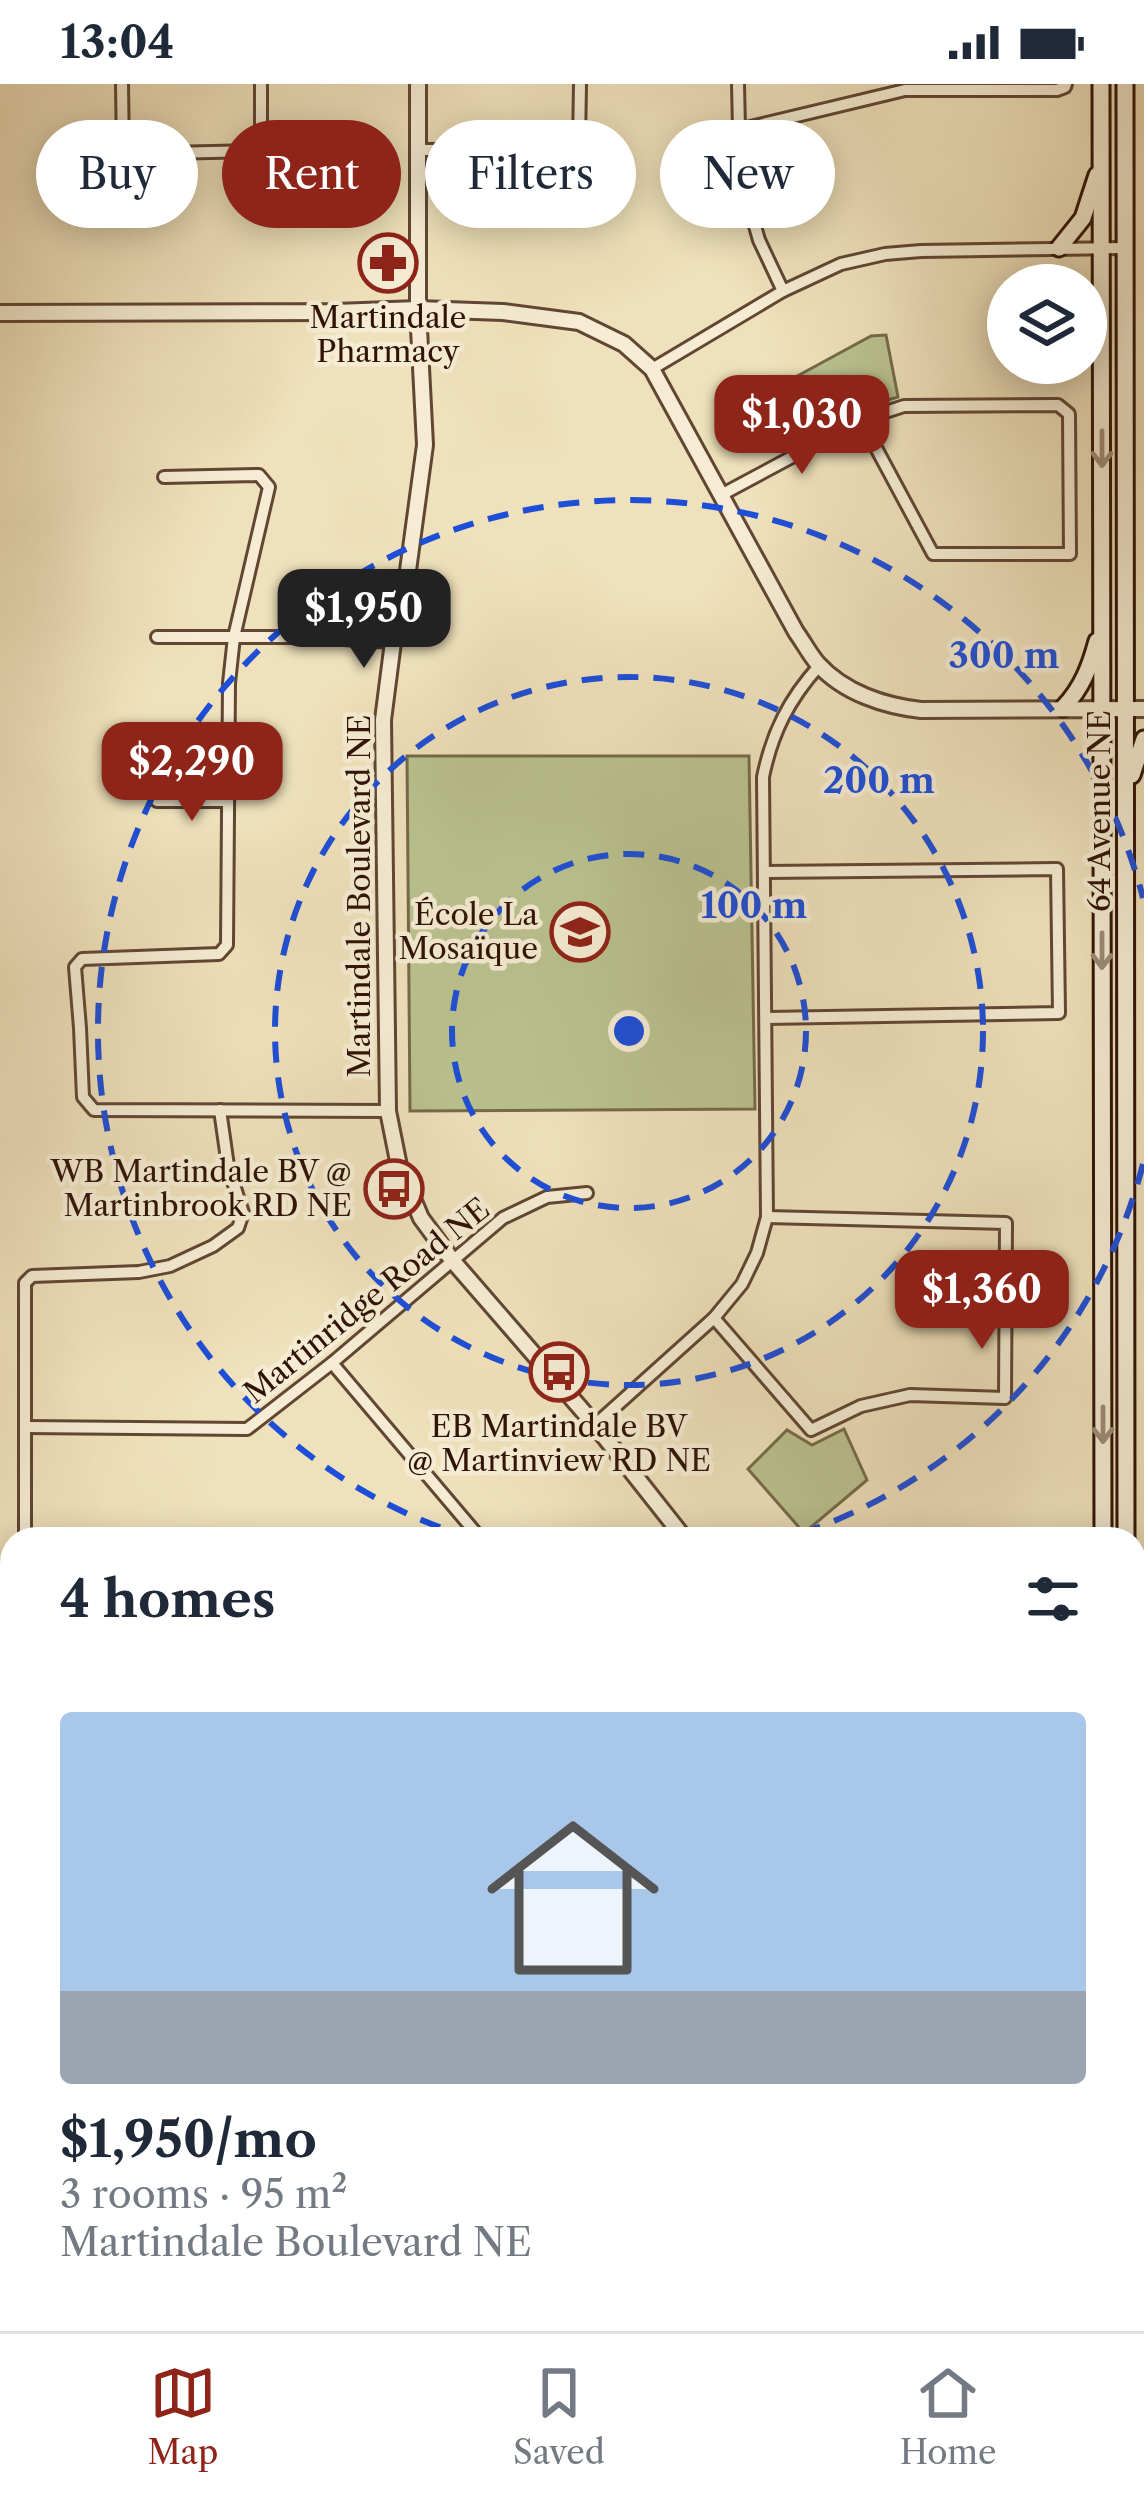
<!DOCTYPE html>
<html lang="en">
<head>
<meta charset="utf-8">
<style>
	:root { --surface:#fff; --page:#f6f6f7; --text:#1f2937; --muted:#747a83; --line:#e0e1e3; --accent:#8f2418 }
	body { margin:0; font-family:"Libre Caslon Text",serif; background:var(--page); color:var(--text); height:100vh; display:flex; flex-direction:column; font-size:45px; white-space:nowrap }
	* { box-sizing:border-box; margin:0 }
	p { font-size:39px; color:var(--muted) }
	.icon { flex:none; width:66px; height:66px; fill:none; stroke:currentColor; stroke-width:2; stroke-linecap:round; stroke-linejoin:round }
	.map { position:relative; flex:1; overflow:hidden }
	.panel { position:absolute; left:0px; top:1443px; width:1146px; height:804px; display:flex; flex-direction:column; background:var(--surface); border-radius:36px 36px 0 0; box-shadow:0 6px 30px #0003 }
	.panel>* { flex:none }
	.banner { position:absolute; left:36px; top:36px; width:1074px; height:108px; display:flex; gap:24px }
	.controls { position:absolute; left:987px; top:180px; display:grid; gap:24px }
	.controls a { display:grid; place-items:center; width:120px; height:120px; border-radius:50%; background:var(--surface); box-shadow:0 6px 30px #0003; font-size:60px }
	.price { position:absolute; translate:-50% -102px; padding:0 27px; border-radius:24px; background:var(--accent); color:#fff; font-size:39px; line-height:78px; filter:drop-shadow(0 3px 6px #0008) }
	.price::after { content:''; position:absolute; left:50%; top:72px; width:36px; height:27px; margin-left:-18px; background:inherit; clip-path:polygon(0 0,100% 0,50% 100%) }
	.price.current { background:#222; color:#fff }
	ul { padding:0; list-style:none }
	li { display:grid; align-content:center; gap:24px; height:636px; padding:0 60px }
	li span { display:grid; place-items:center; height:372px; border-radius:12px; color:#555 }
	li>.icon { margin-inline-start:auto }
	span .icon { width:216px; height:216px; fill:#fffc; stroke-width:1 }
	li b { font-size:51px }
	h2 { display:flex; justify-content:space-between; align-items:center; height:144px; padding:0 60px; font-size:51px }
	.chip { padding:0 42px; border-radius:54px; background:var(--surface); box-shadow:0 6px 30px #0003; font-size:42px; line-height:108px }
	.chip.current { background:var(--accent); color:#fff }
	.status { display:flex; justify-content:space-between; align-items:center; height:84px; padding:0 60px; background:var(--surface); direction:ltr }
	.status svg { height:33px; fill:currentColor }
	.dock { display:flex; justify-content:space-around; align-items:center; height:168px; border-top:3px solid var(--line); background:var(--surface); font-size:33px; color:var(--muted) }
	.dock a { display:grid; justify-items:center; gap:6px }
	.dock .current { color:var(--accent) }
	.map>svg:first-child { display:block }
	.green { fill:#bac28f; stroke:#756a4a; stroke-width:3 }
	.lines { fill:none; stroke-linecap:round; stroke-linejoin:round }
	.minor-casing { stroke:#604633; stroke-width:16 }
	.tertiary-casing { stroke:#604633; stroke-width:20 }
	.secondary-casing { stroke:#301306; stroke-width:21 }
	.minor { stroke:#f5ecd3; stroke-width:10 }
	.tertiary { stroke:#f5ecd3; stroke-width:14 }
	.secondary { stroke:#f5ecd3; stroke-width:15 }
	.oneway { stroke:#9c8a77 }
	.ring { fill:none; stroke:#1d4ed8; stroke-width:6; stroke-dasharray:21 15 }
	.labels { text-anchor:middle; stroke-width:9; stroke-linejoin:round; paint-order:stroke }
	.poi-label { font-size:30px; fill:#301306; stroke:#f5ecd3 }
	.street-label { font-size:30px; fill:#301306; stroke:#f5ecd3 }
	.centre { fill:#1d4ed8; stroke:#f5ecd3; stroke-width:6 }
	.ring-label { font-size:36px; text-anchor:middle; font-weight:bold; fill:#1d4ed8; stroke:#f5ecd3; stroke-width:9; stroke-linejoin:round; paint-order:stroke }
</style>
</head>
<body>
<div class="status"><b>13:04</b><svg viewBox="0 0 49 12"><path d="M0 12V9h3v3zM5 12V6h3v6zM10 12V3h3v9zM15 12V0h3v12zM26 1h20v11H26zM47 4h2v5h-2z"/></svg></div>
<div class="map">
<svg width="1144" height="2247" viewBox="0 0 1144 2247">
	<rect width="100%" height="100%" fill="#efe1bb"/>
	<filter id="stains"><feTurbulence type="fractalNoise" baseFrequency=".00167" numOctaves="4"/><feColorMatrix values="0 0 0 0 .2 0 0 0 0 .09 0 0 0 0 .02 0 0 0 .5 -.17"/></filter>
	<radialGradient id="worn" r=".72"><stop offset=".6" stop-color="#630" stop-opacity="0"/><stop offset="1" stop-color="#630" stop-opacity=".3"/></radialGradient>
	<g class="green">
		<path d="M886,251L898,313L859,325L793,359L766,309L871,252Z"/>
		<path d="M407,672H749L755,1025L410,1027Z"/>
		<path d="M844,1345L867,1396L804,1449L748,1385L787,1346L812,1361Z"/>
		<path d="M0,1516L9,1523L10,1528L11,1634L6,1651L12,1670V1839H0Z"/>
	</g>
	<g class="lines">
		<g class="minor-casing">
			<g id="minor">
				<path d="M122,0L123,70L261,67V0"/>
				<path d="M738,0L740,90L759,156L783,207"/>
				<path d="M738,46L905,6H1057L1065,3L1066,0"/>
				<path d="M418,66L572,65L579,60L580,0"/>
				<path d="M652,285L783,207L841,180L885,170L921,167L1125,164"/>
				<path d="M164,393L259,391L269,403L234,553L229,599L227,861L219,870L82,875L75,883L80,944L83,1013L94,1026L388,1027"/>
				<path d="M721,411L861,336L904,322L1058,321L1069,330L1070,470H933L861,336"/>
				<path d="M157,553H309L393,558"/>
				<path d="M157,717H227"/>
				<path d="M766,788L1057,785L1059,929L767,934"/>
				<path d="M714,1234L811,1346L861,1322L910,1311L1005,1314L1006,1139L767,1133"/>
				<path d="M332,1279L481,1455"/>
				<path d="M595,1341L714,1234L742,1200L757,1169L767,1133L763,693C772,649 789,615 819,582"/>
				<path d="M25,1343L247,1345L332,1279L503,1134L547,1113L587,1109"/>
				<path d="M25,1455V1199L32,1192L139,1188L170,1182L213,1162L238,1144L243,1129L228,1082L220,1026"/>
				<path d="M661,1455L676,1443"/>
				<path d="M0,1506H12"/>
				<path d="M0,2120L12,2123"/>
				<path d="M417,2235V2247"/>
				<path d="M101,2247L106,2235"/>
				<path d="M729,2247V2235"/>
				<path d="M1055,2247L1057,2235"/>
			</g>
		</g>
		<g class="tertiary-casing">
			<g id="tertiary">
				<path d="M418,0V225L425,361L404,516L393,558L383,636L388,1027L399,1082L421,1134L452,1176L595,1341L685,1455"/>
				<path d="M0,229L335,228L418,225L503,228L579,238L624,260L652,285L796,548C804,559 810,571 818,580C844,609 885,622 921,626L1144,625"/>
				<path d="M1134,1783H1144"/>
				<path d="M1134,1806H1144"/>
				<path d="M0,2013L12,2016"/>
				<path d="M0,2039L12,2041"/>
			</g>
		</g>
		<g class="secondary-casing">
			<g id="secondary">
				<path d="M1101,0L1103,1455"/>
				<path d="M1125,0L1126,1455"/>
				<path d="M1059,164L1083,134L1097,91"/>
				<path d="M1063,624C1082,604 1090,583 1097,557"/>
				<path d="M1132,691L1144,655"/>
				<path d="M1134,1753L1144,1764"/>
				<path d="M1134,1853L1144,1828"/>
				<path d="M1129,2235V2247"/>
				<path d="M1099,2247V2235"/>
			</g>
		</g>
		<use href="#minor" class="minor"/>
		<use href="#tertiary" class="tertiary"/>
		<use href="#secondary" class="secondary"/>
	</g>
	<defs><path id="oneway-shaft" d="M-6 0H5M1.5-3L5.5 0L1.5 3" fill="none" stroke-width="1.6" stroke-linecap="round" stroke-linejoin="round" transform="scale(3)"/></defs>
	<g class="oneway">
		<use href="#oneway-shaft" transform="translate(1102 365) rotate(90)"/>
		<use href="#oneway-shaft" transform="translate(1102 867) rotate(90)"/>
		<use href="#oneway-shaft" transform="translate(1103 1341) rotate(90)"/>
	</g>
	<g class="ring">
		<circle cx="629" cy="947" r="177"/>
		<circle cx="629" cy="947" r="354"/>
		<path d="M1143 1080A531 531 0 0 1 784 1455M474 1455A531 531 0 1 1 1143 814"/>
	</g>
	<defs>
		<g id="pharmacy-ring" transform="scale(3)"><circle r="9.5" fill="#f5ecd3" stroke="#8f2418" stroke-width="1.5"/><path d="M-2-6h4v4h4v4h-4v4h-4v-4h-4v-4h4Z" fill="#8f2418"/></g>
		<g id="school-ring" transform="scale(3)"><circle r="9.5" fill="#f5ecd3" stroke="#8f2418" stroke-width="1.5"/><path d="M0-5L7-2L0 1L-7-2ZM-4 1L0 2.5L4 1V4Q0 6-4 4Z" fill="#8f2418"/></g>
		<g id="bus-ring" transform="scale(3)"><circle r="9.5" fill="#f5ecd3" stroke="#8f2418" stroke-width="1.5"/><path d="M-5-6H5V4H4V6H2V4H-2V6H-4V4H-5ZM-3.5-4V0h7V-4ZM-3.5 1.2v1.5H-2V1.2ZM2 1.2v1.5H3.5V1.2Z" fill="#8f2418"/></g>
	</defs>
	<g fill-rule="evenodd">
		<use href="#pharmacy-ring" x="388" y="179"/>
		<use href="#school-ring" x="580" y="848"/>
		<use href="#bus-ring" x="394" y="1105"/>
		<use href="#bus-ring" x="559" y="1288"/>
	</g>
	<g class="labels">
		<g class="poi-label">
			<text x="388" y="244">Martindale<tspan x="388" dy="34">Pharmacy</tspan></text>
			<text x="538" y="841" text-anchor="end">École La<tspan x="538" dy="34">Mosaïque</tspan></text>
			<text x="352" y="1098" text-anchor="end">WB Martindale BV @<tspan x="352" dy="34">Martinbrook RD NE</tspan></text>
			<text x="559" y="1353">EB Martindale BV<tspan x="559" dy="34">@ Martinview RD NE</tspan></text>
		</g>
		<g class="street-label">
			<text transform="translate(1100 727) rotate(-90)" y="10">64 Avenue NE</text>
			<text transform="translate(360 812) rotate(-90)" y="10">Martindale Boulevard NE</text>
			<text transform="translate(367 1217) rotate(-39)" y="10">Martinridge Road NE</text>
		</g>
	</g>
	<circle cx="629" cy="947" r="18" class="centre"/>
	<g class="ring-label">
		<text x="1004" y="584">300 m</text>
		<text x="879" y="709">200 m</text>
		<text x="754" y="834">100 m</text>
	</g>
	<rect width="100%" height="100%" filter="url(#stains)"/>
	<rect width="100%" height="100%" fill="url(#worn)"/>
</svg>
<div class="controls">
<a><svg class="icon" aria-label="layers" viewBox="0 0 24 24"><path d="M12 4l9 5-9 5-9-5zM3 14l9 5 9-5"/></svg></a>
</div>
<b class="price" style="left:802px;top:393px">$1,030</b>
<b class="price current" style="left:364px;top:587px">$1,950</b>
<b class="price" style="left:192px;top:740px">$2,290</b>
<b class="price" style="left:982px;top:1268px">$1,360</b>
<div class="banner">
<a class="chip">Buy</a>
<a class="chip current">Rent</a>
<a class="chip">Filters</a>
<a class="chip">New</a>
</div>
<section class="panel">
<h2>4 homes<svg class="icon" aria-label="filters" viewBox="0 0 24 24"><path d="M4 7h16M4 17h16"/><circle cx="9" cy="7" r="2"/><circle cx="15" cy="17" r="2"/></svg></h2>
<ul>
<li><span style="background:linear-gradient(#a9c7e8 75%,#9aa5b1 0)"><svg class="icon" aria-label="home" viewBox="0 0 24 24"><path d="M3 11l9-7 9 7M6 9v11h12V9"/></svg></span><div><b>$1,950/mo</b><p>3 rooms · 95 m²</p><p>Martindale Boulevard NE</p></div></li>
</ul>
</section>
</div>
<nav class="dock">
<a class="current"><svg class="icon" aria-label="map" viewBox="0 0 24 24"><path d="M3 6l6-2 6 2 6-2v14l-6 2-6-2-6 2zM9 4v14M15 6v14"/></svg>Map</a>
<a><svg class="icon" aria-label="saved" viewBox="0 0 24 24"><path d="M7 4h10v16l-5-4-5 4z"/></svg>Saved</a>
<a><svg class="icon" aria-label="home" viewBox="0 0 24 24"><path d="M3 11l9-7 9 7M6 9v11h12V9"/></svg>Home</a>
</nav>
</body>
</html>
